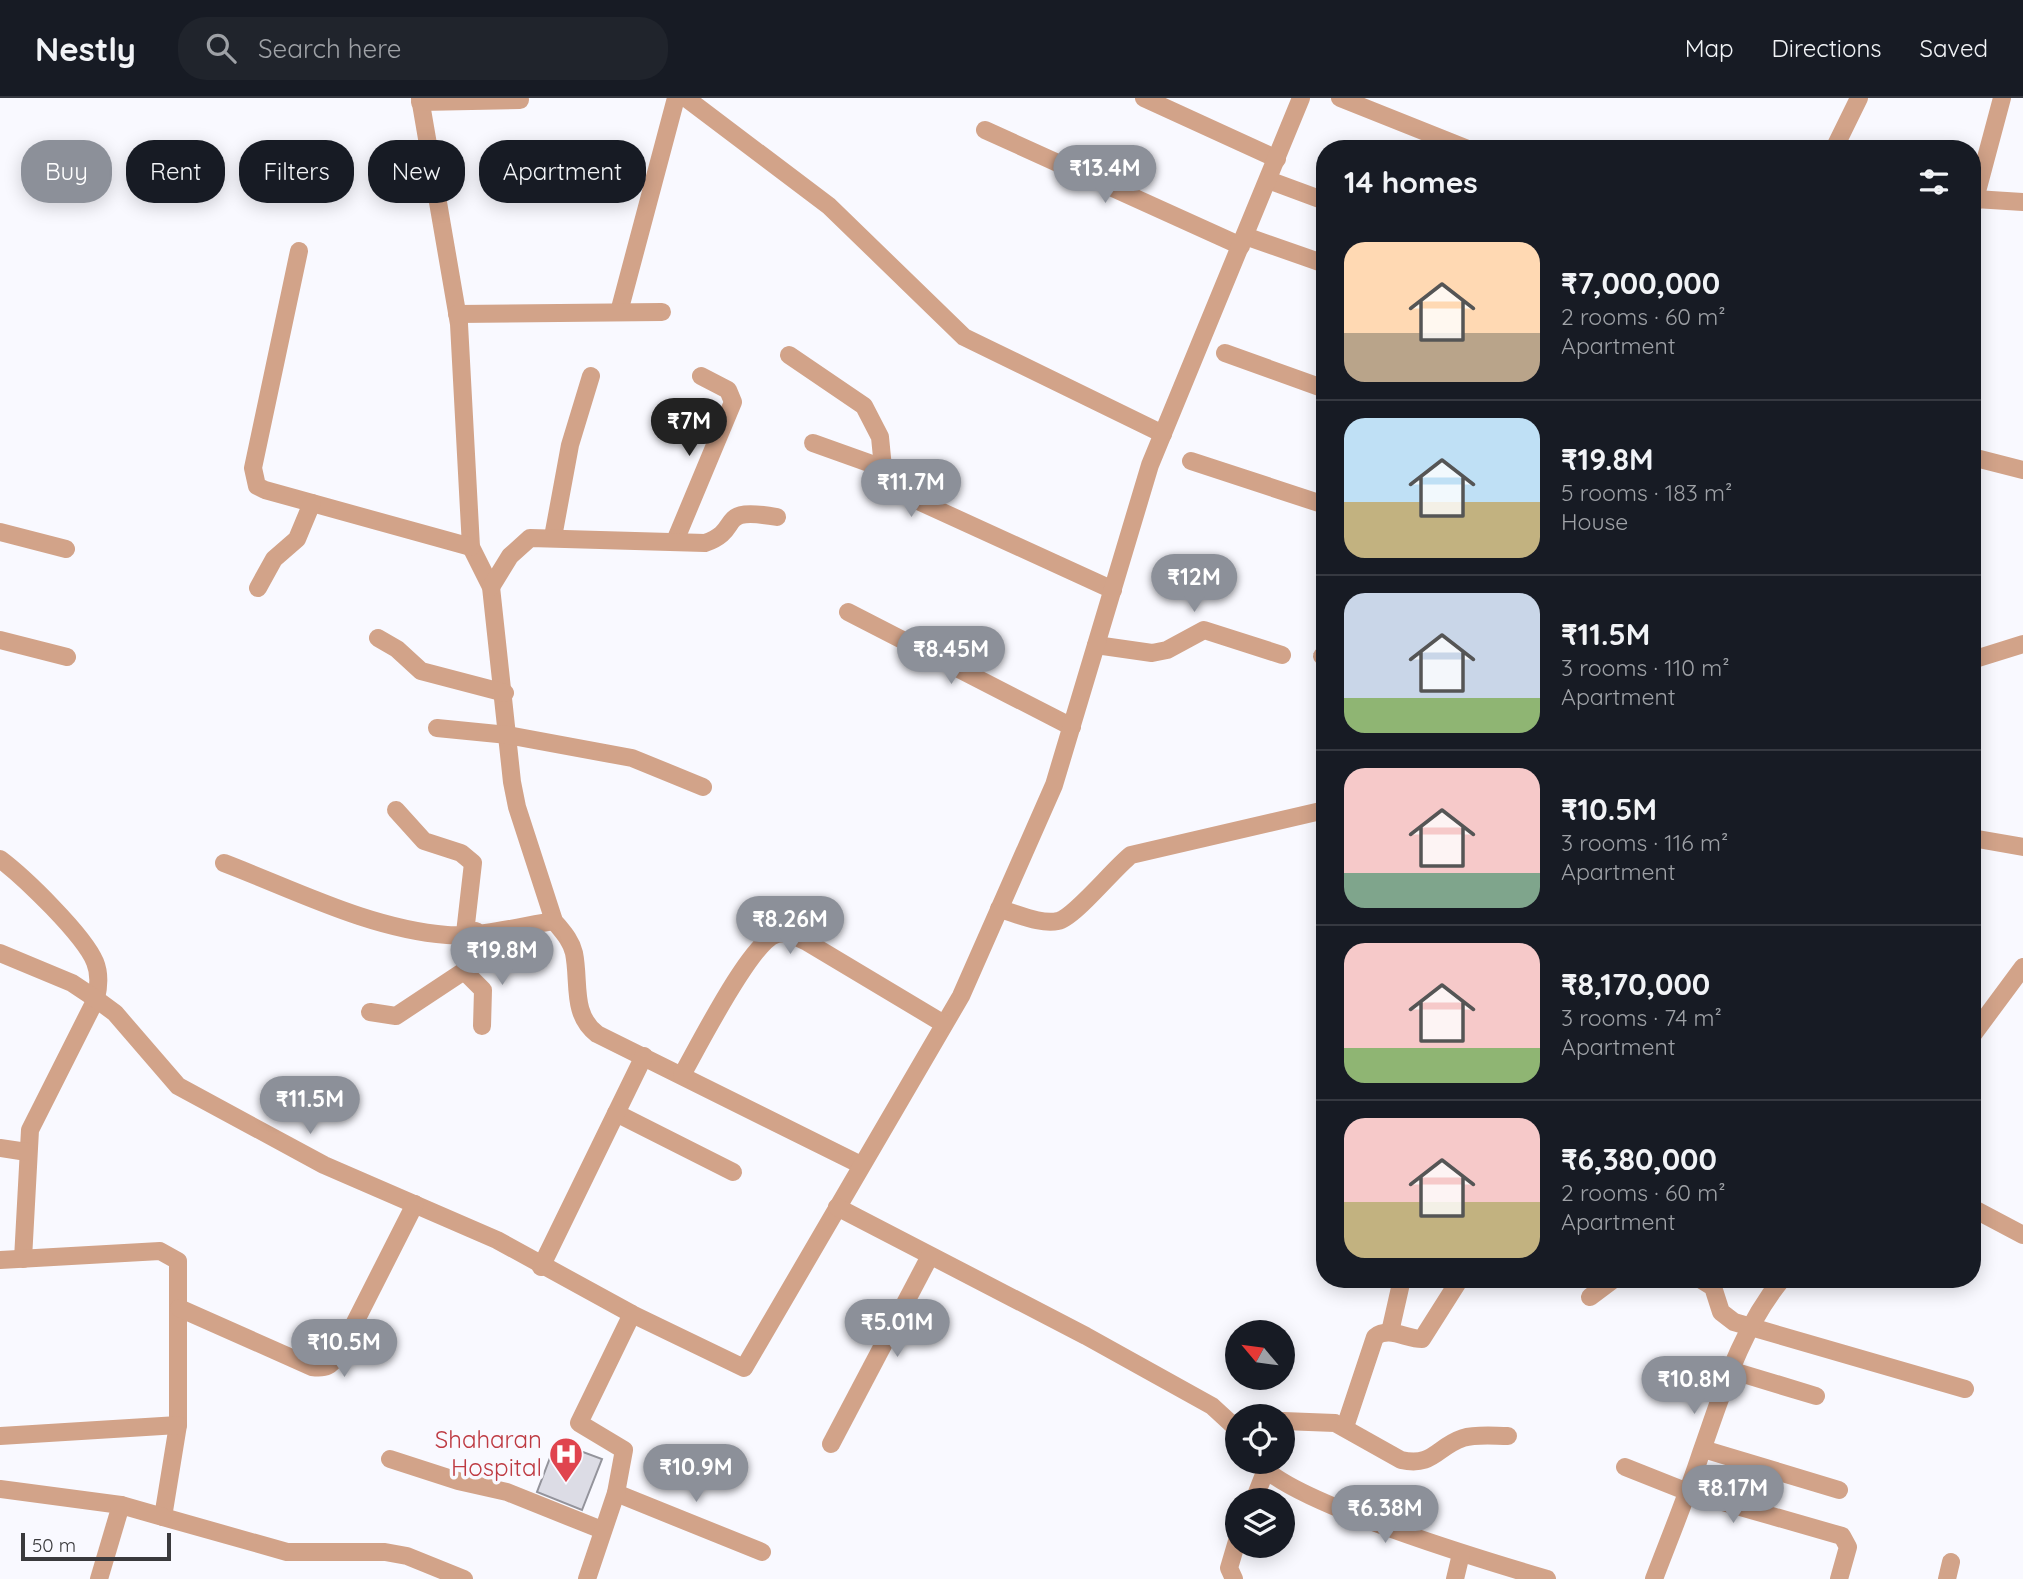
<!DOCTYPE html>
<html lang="en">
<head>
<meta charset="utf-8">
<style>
	:root { --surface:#171b24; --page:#20242c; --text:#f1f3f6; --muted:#9ea1a6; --line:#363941; --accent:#8c9099 }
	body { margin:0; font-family:Quicksand,sans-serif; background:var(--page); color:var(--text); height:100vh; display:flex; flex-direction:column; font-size:26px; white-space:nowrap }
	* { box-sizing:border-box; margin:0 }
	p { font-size:23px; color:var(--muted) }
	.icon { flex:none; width:38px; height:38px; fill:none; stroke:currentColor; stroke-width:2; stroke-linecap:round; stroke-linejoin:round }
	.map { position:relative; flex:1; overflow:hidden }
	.side { position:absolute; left:1316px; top:42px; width:665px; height:1148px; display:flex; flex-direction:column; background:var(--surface); border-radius:28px; box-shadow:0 4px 18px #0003 }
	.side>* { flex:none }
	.top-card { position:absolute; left:21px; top:42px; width:665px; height:63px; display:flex; gap:14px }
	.needle { width:46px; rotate:299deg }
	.fabs { position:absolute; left:1225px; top:1222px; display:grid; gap:14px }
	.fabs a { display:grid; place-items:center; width:70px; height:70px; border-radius:50%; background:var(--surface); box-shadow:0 4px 18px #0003; font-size:35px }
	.scale { position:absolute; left:21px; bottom:18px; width:150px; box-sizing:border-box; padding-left:7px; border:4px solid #3a3a3d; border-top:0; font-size:19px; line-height:24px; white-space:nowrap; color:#3a3a3d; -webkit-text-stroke:5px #f9f9ff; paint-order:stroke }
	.price { position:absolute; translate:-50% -60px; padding:0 16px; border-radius:24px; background:var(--accent); color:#fff; font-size:23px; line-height:46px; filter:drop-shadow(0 2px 4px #0008) }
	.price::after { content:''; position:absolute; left:50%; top:42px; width:21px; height:16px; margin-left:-10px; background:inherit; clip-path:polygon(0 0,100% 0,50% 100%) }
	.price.active { background:#222; color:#fff }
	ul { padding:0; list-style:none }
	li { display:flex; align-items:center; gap:21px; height:175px; padding:0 28px }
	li+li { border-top:2px solid var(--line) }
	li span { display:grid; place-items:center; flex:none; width:196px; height:140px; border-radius:21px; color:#555 }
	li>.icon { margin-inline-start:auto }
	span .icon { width:84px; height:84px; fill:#fffc; stroke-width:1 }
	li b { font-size:30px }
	h2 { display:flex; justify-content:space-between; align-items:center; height:84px; padding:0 28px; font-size:30px }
	.pill { padding:0 24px; border-radius:28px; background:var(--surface); box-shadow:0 4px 18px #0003; font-size:24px; line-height:63px }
	.pill.active { background:var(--accent); color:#fff }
	header { display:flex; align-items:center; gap:42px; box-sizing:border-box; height:98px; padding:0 35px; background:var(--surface); border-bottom:2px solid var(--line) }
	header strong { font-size:33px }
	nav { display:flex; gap:38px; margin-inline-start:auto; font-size:24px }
	.search { width:490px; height:63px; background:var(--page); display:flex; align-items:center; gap:18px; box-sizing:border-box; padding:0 24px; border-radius:28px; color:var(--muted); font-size:26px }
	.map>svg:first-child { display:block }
	.building { fill:#dcdce5; stroke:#93939b; stroke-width:2 }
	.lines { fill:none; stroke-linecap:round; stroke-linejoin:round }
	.minor { stroke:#d2a389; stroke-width:18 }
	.labels { text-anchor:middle; stroke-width:7; stroke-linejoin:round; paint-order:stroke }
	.health-label { font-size:24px; fill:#be3a42; stroke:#f9f9ff; text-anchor:end }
</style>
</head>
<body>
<header>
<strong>Nestly</strong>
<div class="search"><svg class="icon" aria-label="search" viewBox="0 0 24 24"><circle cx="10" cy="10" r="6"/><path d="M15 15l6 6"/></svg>Search here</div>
<nav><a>Map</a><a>Directions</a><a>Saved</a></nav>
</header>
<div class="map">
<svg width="2023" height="1481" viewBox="0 0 2023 1481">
	<rect width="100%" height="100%" fill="#f9f9ff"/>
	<path class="building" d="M556,1344L602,1361L582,1412L537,1394Z"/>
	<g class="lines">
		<g class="minor">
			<path d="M420,0L459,226L471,449L491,489L512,684L517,709L554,823C562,833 571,842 574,855C580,885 571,916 597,936L861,1067"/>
			<path d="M686,0L829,108L964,239L1163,336"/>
			<path d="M1144,0L1277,61"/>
			<path d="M1340,0L1468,51"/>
			<path d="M420,4L520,2"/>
			<path d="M985,32L1241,148"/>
			<path d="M1834,51L1859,0"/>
			<path d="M1268,82L1325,103"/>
			<path d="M1975,101L2002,0"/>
			<path d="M1972,110L1975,101L2023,104"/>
			<path d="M1245,138L1325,166"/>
			<path d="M299,153L253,370L257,388L265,392L471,449"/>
			<path d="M619,214L676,0"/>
			<path d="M457,216L662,214"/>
			<path d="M1225,255L1325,291"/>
			<path d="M789,257L864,308L880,339L884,380L894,392L1113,492"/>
			<path d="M813,345L883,370"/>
			<path d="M1972,359L2023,372"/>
			<path d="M1191,363L1325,407"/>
			<path d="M0,434L66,451"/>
			<path d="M553,439L570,347L591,278"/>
			<path d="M675,443L733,304L728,292L701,278"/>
			<path d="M491,489L510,458L530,440L705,445C745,431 713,408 777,419"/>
			<path d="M258,490L274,461L297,441L312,405"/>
			<path d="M848,514L1072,629"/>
			<path d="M378,540L397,551L421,573L505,595"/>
			<path d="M0,542L67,559"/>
			<path d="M1096,547L1152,555L1167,552L1204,532L1282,557"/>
			<path d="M1322,558L1325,559"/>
			<path d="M1972,562L2023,546"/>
			<path d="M437,630L508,637L632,660L703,689"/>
			<path d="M396,712L424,743L461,755L473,765L465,835"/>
			<path d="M1972,740L2023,749"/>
			<path d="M0,761C24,779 84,837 95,864C100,876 99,888 96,901L30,1032L23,1161"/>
			<path d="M224,765C295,792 370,831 447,837C479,839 522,828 554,823"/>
			<path d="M999,811C1016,815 1040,827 1058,823C1074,820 1114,770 1131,757L1325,712"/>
			<path d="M0,855L72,885L96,901L115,915L178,988L324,1067L497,1142L632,1216L744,1270L961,898L1054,687L1150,367L1301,0"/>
			<path d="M464,873L483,892L482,928"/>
			<path d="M370,914L396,918L464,873L471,862L476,833"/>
			<path d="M1972,938L2023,869"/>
			<path d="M682,977C698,949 751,843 777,836C788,833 797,840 807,844L944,926"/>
			<path d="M616,1015L733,1074"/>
			<path d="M0,1050L27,1054"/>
			<path d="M837,1109L1086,1238L1212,1308L1237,1331"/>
			<path d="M1972,1110L2023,1137"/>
			<path d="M0,1162L160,1153L178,1163V1327L163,1419L287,1454H385L407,1458L464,1481"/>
			<path d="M541,1169L644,958"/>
			<path d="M1700,1181L1713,1189L1721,1214L1734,1224L1965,1291"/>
			<path d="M1590,1199L1614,1181"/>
			<path d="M179,1210L312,1269C326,1271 331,1268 339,1256L415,1106"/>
			<path d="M1390,1234L1402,1181"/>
			<path d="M1730,1272L1816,1298"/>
			<path d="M1283,1323L1335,1325L1401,1362C1434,1369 1436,1349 1463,1340C1476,1336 1494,1338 1508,1338"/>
			<path d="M1345,1329L1375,1239C1389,1228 1406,1241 1422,1241L1460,1181"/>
			<path d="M0,1338L178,1327"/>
			<path d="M831,1346L930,1158"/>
			<path d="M1703,1351L1839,1392"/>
			<path d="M390,1361L458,1383L507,1394L602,1432"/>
			<path d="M1258,1363C1283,1403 1493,1465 1547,1481"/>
			<path d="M1625,1369L1688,1394L1842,1438L1848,1449L1839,1481"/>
			<path d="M0,1391L121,1407L163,1419"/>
			<path d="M616,1395L762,1454"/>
			<path d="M1254,1402L1265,1374"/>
			<path d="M99,1481L121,1407"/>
			<path d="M587,1481L616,1395L624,1352L579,1325L632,1216"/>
			<path d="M1234,1481L1229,1470L1237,1443"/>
			<path d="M1455,1481L1461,1456"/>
			<path d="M1654,1481C1670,1439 1687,1398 1701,1355C1723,1293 1740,1233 1782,1181"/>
			<path d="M1947,1481L1951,1464"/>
		</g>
	</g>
	<defs>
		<g id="hospital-pin" transform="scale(1.75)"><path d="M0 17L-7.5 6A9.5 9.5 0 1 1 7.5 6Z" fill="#e0444e" stroke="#f9f9ff"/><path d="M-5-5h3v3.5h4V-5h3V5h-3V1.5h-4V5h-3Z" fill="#fff"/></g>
	</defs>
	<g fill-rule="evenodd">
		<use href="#hospital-pin" x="566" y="1356"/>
	</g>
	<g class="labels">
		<g class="health-label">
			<text x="542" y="1350">Shaharan<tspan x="542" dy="28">Hospital</tspan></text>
		</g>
	</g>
</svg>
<div class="fabs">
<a><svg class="needle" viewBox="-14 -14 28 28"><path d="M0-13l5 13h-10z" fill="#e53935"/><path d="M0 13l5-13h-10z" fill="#9ea1a6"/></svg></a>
<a><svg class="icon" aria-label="locate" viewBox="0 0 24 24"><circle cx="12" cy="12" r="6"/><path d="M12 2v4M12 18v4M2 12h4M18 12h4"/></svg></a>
<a><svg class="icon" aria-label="layers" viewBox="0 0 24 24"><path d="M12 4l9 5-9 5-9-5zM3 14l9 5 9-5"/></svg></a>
</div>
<div class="scale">50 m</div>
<b class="price" style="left:1105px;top:107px">₹13.4M</b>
<b class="price active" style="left:689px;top:360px">₹7M</b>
<b class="price" style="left:911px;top:421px">₹11.7M</b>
<b class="price" style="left:1194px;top:516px">₹12M</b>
<b class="price" style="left:951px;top:588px">₹8.45M</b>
<b class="price" style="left:790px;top:858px">₹8.26M</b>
<b class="price" style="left:502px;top:889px">₹19.8M</b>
<b class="price" style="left:310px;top:1038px">₹11.5M</b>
<b class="price" style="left:897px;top:1261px">₹5.01M</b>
<b class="price" style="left:344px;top:1281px">₹10.5M</b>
<b class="price" style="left:1694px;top:1318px">₹10.8M</b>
<b class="price" style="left:696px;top:1406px">₹10.9M</b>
<b class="price" style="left:1733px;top:1427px">₹8.17M</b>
<b class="price" style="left:1385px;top:1447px">₹6.38M</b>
<div class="top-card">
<a class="pill active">Buy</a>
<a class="pill">Rent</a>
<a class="pill">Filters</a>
<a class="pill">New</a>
<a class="pill">Apartment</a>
</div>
<section class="side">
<h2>14 homes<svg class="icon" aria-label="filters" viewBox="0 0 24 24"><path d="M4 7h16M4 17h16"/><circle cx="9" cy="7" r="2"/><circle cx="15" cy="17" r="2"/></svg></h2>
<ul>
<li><span style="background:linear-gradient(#ffd9b3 65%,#b9a48a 0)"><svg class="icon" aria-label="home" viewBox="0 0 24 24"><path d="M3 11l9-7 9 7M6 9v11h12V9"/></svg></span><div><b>₹7,000,000</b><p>2 rooms · 60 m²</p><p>Apartment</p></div></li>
<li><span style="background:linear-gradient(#bfe0f5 60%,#c2b280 0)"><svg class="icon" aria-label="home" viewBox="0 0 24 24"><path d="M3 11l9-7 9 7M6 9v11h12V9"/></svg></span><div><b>₹19.8M</b><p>5 rooms · 183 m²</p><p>House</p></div></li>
<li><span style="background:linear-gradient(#c9d6e8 75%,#8fb573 0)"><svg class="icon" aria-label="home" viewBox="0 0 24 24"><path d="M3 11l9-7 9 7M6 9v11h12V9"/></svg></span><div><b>₹11.5M</b><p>3 rooms · 110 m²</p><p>Apartment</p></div></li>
<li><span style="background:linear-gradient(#f6c9c9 75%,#7fa58c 0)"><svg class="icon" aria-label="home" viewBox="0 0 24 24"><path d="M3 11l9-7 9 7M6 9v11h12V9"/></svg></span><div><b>₹10.5M</b><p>3 rooms · 116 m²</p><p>Apartment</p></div></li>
<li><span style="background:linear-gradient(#f6c9c9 75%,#8fb573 0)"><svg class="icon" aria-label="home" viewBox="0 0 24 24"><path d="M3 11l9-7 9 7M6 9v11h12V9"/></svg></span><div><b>₹8,170,000</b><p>3 rooms · 74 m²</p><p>Apartment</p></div></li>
<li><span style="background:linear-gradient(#f6c9c9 60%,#c2b280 0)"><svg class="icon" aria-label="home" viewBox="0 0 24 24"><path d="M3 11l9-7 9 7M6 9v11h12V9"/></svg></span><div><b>₹6,380,000</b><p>2 rooms · 60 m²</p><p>Apartment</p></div></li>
</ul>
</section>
</div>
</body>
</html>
